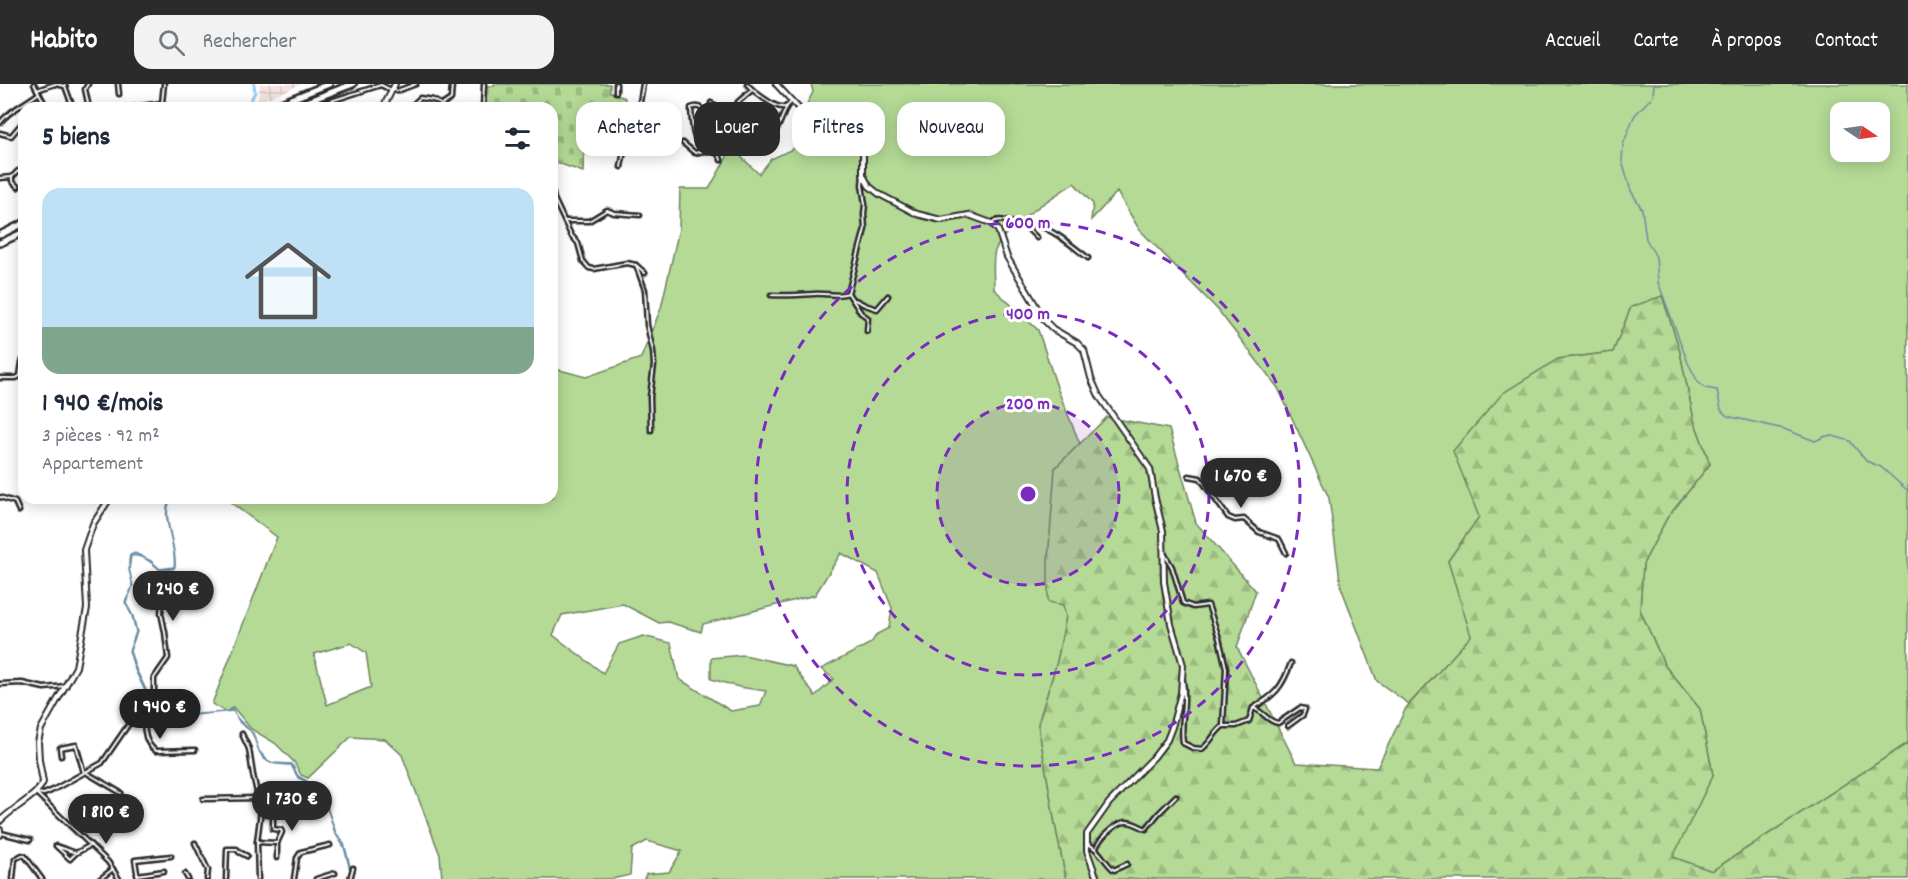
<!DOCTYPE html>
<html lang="fr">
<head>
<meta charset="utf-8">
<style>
	:root { --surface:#fff; --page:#f2f2f3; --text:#1f2937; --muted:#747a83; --accent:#2b2b2b }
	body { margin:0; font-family:Dekko,sans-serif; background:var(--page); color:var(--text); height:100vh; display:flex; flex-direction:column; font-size:22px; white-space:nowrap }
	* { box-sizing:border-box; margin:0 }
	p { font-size:20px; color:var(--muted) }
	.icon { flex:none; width:33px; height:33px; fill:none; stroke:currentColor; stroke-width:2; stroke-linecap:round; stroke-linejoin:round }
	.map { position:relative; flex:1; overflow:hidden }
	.panel { position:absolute; left:18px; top:18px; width:540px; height:402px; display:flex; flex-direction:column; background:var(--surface); border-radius:18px; box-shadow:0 3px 15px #0003 }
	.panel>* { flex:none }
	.guide { position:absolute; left:576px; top:18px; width:570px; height:54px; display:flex; gap:12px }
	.needle { width:39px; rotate:103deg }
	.buttons { position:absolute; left:1830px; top:18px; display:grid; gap:12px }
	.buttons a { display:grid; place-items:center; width:60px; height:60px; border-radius:12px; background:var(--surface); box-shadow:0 3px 15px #0003; font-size:30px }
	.price { position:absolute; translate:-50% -51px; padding:0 14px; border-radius:21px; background:var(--accent); color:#fff; font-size:20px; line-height:39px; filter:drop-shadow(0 2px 3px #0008) }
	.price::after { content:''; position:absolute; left:50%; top:36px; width:18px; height:14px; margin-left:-9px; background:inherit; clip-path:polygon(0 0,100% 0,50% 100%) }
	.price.selected { background:#222; color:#fff }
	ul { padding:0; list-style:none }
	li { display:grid; align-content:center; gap:12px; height:318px; padding:0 24px }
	li span { display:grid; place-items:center; height:186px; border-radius:18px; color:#555 }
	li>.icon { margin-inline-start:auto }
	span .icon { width:108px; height:108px; fill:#fffc; stroke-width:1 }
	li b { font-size:26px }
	h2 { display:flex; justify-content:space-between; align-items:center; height:72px; padding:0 24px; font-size:26px }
	.pill { padding:0 21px; border-radius:18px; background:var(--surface); box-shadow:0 3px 15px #0003; font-size:21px; line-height:54px }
	.pill.selected { background:var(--accent); color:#fff }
	header { display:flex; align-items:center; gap:36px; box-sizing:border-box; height:84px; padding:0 30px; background:var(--accent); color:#fff }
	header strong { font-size:28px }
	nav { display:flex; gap:33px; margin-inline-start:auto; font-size:21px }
	.search { width:420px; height:54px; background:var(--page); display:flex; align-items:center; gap:15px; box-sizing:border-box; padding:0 21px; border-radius:18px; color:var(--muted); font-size:22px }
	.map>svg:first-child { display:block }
	.industrial { fill:url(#industrial-grid) }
	.green { fill:#b4da96; stroke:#708260; stroke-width:1.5; fill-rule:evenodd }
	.forest { fill:url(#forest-firs); stroke:#708260; stroke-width:1.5 }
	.cemetery { fill:url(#cemetery-stones); stroke:#708260; stroke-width:1.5 }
	.water { fill:url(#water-ripples); stroke:#6b8ca4; stroke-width:1.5 }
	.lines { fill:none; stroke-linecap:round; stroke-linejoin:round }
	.stream { stroke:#6b8ca4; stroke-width:1.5 }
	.canal { stroke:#95cdf4; stroke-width:3 }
	.street-casing { stroke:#2b2b2b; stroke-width:7 }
	.secondary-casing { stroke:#2b2b2b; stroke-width:8 }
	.highway-casing { stroke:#2b2b2b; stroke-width:10 }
	.street { stroke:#fff; stroke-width:2 }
	.secondary { stroke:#fff; stroke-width:4 }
	.highway { stroke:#fff; stroke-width:5 }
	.ring { fill:none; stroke:#7b2cbf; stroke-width:3; stroke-dasharray:10 8 }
	.centre { fill:#7b2cbf; stroke:#fff; stroke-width:3 }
	.ring-label { font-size:18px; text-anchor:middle; font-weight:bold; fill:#7b2cbf; stroke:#fff; stroke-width:6; stroke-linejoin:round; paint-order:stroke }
</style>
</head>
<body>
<header>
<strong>Habito</strong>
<div class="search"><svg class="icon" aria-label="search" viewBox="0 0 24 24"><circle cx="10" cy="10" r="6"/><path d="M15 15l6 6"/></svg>Rechercher</div>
<nav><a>Accueil</a><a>Carte</a><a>À propos</a><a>Contact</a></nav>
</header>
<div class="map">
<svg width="1908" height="795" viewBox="0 0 1908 795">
	<defs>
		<pattern id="industrial-grid" width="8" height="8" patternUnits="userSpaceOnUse" patternTransform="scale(1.5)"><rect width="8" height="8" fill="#f4e3df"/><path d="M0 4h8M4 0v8" fill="none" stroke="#d1c3c0"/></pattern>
		<pattern id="forest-firs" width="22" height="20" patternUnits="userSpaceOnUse" patternTransform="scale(1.5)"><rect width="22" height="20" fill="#b4da96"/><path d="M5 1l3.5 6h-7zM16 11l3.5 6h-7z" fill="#9bbb81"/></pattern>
		<pattern id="cemetery-stones" width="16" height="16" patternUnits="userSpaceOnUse" patternTransform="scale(1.5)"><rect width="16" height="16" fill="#b4da96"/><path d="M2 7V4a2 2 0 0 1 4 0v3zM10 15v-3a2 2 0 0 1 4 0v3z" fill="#9bbb81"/></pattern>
		<pattern id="water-ripples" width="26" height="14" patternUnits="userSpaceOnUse" patternTransform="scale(1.5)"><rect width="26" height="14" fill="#95cdf4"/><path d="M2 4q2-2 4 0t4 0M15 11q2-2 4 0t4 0" fill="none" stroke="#81b0d1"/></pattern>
	</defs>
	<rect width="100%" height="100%" fill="#fff"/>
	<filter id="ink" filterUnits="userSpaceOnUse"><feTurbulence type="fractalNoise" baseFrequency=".0167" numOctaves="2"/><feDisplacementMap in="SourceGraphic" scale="12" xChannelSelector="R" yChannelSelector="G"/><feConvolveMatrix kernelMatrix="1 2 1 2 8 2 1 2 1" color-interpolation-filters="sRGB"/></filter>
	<g filter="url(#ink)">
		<path class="industrial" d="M260,0H302L258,18Z"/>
		<path class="green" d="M811,0H1908V659L1712,787L1672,773L1713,691L1700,625L1665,582L1640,526L1643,480L1667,434L1710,380L1694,336L1679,264L1662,213L1631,223L1613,268L1558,275L1479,433L1448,477L1472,552L1409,620L1377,597L1341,503L1329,414L1278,304L1218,226L1139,145L1117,108L1091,136L1093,120L1074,99C1051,115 1005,141 995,167C992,176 994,195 994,205L1038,246L1058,306L1080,360L1055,384L1056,519L1064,521L1066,533L1057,578L1038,640L1055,740L1066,795H644L646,790L669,788L682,767L647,757L632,765L630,791L612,795H442L440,771L402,671L385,655L351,653L308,694L301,691L294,678L275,659L251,645L233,623L226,628L212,620L277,453L230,418L232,414H552V284L586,293L641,274L661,224L679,145L680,105H709L732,64L759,90L771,75L818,53L815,46L797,40L813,8ZM1840,28H1880V68H1840ZM841,469L878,489L892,524L889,544L877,550L871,559L821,585L834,595L815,612L793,582L744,571L711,574V595L739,603L766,607L760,622L731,627L679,595L671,559L643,552L619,560L603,589L553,551L562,531L623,520L659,539L668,538L701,548L703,540L815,511ZM351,559L366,569L371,603L327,621L314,570Z"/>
		<path class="forest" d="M1662,212L1679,264L1694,336L1710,380L1667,434L1643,480L1640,526L1665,582L1700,625L1713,691L1673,773L1712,787L1908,659V795H1066L1055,740L1038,640L1057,578L1066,533L1063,521L1048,518V476L1055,384L1107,333L1169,345L1196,439L1256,507L1237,563L1296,679L1377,684L1406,624L1471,552L1448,477L1479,433L1453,367L1503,309L1558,275L1613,268L1631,223Z"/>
		<path class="cemetery" d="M494,0H610V8L625,14L617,55L603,51L600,64H584L583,88L558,79L552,80V24H486V2H494Z"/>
		<path class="water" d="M171,414H172C159,430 178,463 175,483L173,485L160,486C152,479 142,470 131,472L129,486L133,502L126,519L133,532L137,548L130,567L136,585L150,614L154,620L185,631L225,628L232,625L240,639L253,649L259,667L267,676L273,679L292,680L298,692L307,697L315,711L326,720L336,749L344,759L351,786L348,795L350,786L344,763L335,749L326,721L314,712L307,698L298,694L291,681C273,680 264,682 257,662C255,657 254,653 252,649C245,639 240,641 233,627L185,632L154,621L149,615L135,586L129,567L136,548L132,532L125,518C127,513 131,508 132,503C133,491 126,486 130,471L135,469L151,477L160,485L174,483C178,462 158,430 171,414Z"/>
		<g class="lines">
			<path class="stream" d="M1654,0L1653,12L1635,31L1632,37L1623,61L1622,77L1631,107L1642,125L1646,155L1656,173L1658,198L1688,279L1698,298L1705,304L1717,306L1721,326L1727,332L1784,345L1815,357L1826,352H1833L1850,357L1866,377L1881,383L1908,407"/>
			<g class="canal">
				<path d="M251,16L255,8L254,0"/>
				<path d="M249,24L250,20"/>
			</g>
			<g class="street-casing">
				<g id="street">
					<path d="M34,0L47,24"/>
					<path d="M88,0L85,5L89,24"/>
					<path d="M118,0L119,10"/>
					<path d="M747,0C753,7 773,23 782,23C787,24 788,21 791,18"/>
					<path d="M37,6L55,0L65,2L73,24"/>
					<path d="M394,6L397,7L416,0"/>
					<path d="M616,8V0"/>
					<path d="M738,18L752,6"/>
					<path d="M711,19L716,22L715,26L711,29C719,43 731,42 745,47C753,49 759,55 767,58L778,43L787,22"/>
					<path d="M442,21L451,15L452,0"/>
					<path d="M128,24L162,19L164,0"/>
					<path d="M309,24L381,1L391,6"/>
					<path d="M409,24L420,14L433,16L442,21"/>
					<path d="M483,24L484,0"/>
					<path d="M713,33C703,30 703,19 691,24C692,38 692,57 703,67C710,67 719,67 721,76"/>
					<path d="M0,39C9,26 27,19 39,9"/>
					<path d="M0,49L11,52L23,38"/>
					<path d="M683,59L695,69L703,67"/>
					<path d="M23,64H24"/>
					<path d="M621,83L630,35L635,24L640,18L643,0"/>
					<path d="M863,91L862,101L865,120L864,130L865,145L848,209L861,229L868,234L867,247"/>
					<path d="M0,94L12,93"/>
					<path d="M18,103L12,97V93L18,87L21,88L24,91"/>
					<path d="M552,106L554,115L571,151L578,159L583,177L589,184L594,185L627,179L636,181L645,189"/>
					<path d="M565,137H589L607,126L614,129L640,131"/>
					<path d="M991,139C1000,133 1007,138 1018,140C1024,141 1030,139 1036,141C1056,147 1072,162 1088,174"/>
					<path d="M1023,140L1037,154"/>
					<path d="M636,181L645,206L647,241L653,267L654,281L650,313L651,346"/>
					<path d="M771,211C786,212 800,211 814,210C826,209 837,213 848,209"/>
					<path d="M855,216L865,221L877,225L888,212"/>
					<path d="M0,294H16L20,292L22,278L24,274"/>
					<path d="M1189,392L1200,394L1228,433L1235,436L1244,435L1259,448L1279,455L1286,469"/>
					<path d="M0,413L15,418L19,427"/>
					<path d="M1164,469L1172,483L1183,519L1193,523L1208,521L1219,554L1226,584L1223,642"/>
					<path d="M1183,597C1187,618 1180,638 1183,659L1193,664L1202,665C1211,658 1214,649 1223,642H1236L1249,637L1253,624C1275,611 1282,604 1291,579"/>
					<path d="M0,600L22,599L44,604L66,602"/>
					<path d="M147,622C143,637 142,658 156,667L195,666"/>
					<path d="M1253,624C1263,627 1268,638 1278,639L1300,624L1305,625L1303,631L1288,642"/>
					<path d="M242,650L249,665L253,691L261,726L257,758L258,795"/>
					<path d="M61,672L60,664L76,661L84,689"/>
					<path d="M87,689L121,709"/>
					<path d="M36,709L44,710L51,707L102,679L137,628L148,622L154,614V594L168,574L165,548L161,529L162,517L159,502"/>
					<path d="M36,709L80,751"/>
					<path d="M203,715L260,714"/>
					<path d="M273,735V745L281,746L282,748L277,759"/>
					<path d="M1,749L30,756"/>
					<path d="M81,752L108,778L119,795"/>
					<path d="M257,758L277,759V774"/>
					<path d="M195,759L208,786L207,795"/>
					<path d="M1088,760C1100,765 1104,778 1114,786L1127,780"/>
					<path d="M1096,764C1099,755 1117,737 1127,738C1133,738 1141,743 1146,745L1158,730L1176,712"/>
					<path d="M76,769L70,775L56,762L76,769L91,761"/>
					<path d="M185,790L188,795"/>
					<path d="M137,791L164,787"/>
					<path d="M13,795L15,775L22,771L25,772L42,795"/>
					<path d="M100,795L113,785"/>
					<path d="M138,795L135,776L171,772"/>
					<path d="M226,795L227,765H237L239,768L247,772"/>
					<path d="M294,795L297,774L301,768L330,761"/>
					<path d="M316,795L335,789"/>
					<path d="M350,795L353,784"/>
				</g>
			</g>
			<g class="secondary-casing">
				<g id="secondary">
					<path d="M776,0L804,30L850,49L859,54L863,63V91L869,102L879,110L917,130L941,136L969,131L991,139L998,146L1007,173L1045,237L1053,245L1077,259L1084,266L1091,294L1099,312L1150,385L1155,414L1163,447L1164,498L1171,540L1183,581L1181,609L1172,643L1167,656L1154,673L1109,719L1087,750V767L1097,795"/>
					<path d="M383,24L395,0"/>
					<path d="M0,737C11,725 39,711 43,698L39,676L38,658L41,645L76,583L87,524L84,466L93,440L110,414"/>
					<path d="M0,746V751"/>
				</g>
			</g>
			<g class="highway-casing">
				<g id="highway">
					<path d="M269,24L329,0"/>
					<path d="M290,24L353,0"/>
					<path d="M0,151L24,139"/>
					<path d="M0,159L24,148"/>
				</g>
			</g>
			<use href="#street" class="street"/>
			<use href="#secondary" class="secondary"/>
			<use href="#highway" class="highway"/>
		</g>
	</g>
	<circle cx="1028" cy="410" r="91" fill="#7b2cbf" fill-opacity=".12"/>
	<g class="ring">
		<circle cx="1028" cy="410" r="91"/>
		<circle cx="1028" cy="410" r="181"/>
		<circle cx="1028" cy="410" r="272"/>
	</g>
	<circle cx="1028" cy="410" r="9" class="centre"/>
	<g class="ring-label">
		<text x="1028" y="144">600 m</text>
		<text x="1028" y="235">400 m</text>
		<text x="1028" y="325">200 m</text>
	</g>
</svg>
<div class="buttons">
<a><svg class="needle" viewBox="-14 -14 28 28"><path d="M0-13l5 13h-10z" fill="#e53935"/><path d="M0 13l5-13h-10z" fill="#747a83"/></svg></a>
</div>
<b class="price" style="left:1241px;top:425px">1 670 €</b>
<b class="price" style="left:173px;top:538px">1 240 €</b>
<b class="price selected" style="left:160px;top:656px">1 940 €</b>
<b class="price" style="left:292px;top:748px">1 730 €</b>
<b class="price" style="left:106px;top:761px">1 810 €</b>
<div class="guide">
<a class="pill">Acheter</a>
<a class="pill selected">Louer</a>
<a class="pill">Filtres</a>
<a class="pill">Nouveau</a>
</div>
<section class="panel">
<h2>5 biens<svg class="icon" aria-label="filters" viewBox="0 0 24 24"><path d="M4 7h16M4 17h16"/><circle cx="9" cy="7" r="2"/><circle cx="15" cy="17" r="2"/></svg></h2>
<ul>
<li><span style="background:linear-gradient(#bfe0f5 75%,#7fa58c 0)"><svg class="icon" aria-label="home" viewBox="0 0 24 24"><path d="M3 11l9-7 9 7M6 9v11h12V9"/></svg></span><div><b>1 940 €/mois</b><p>3 pièces · 92 m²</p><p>Appartement</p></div></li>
</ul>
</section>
</div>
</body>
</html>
